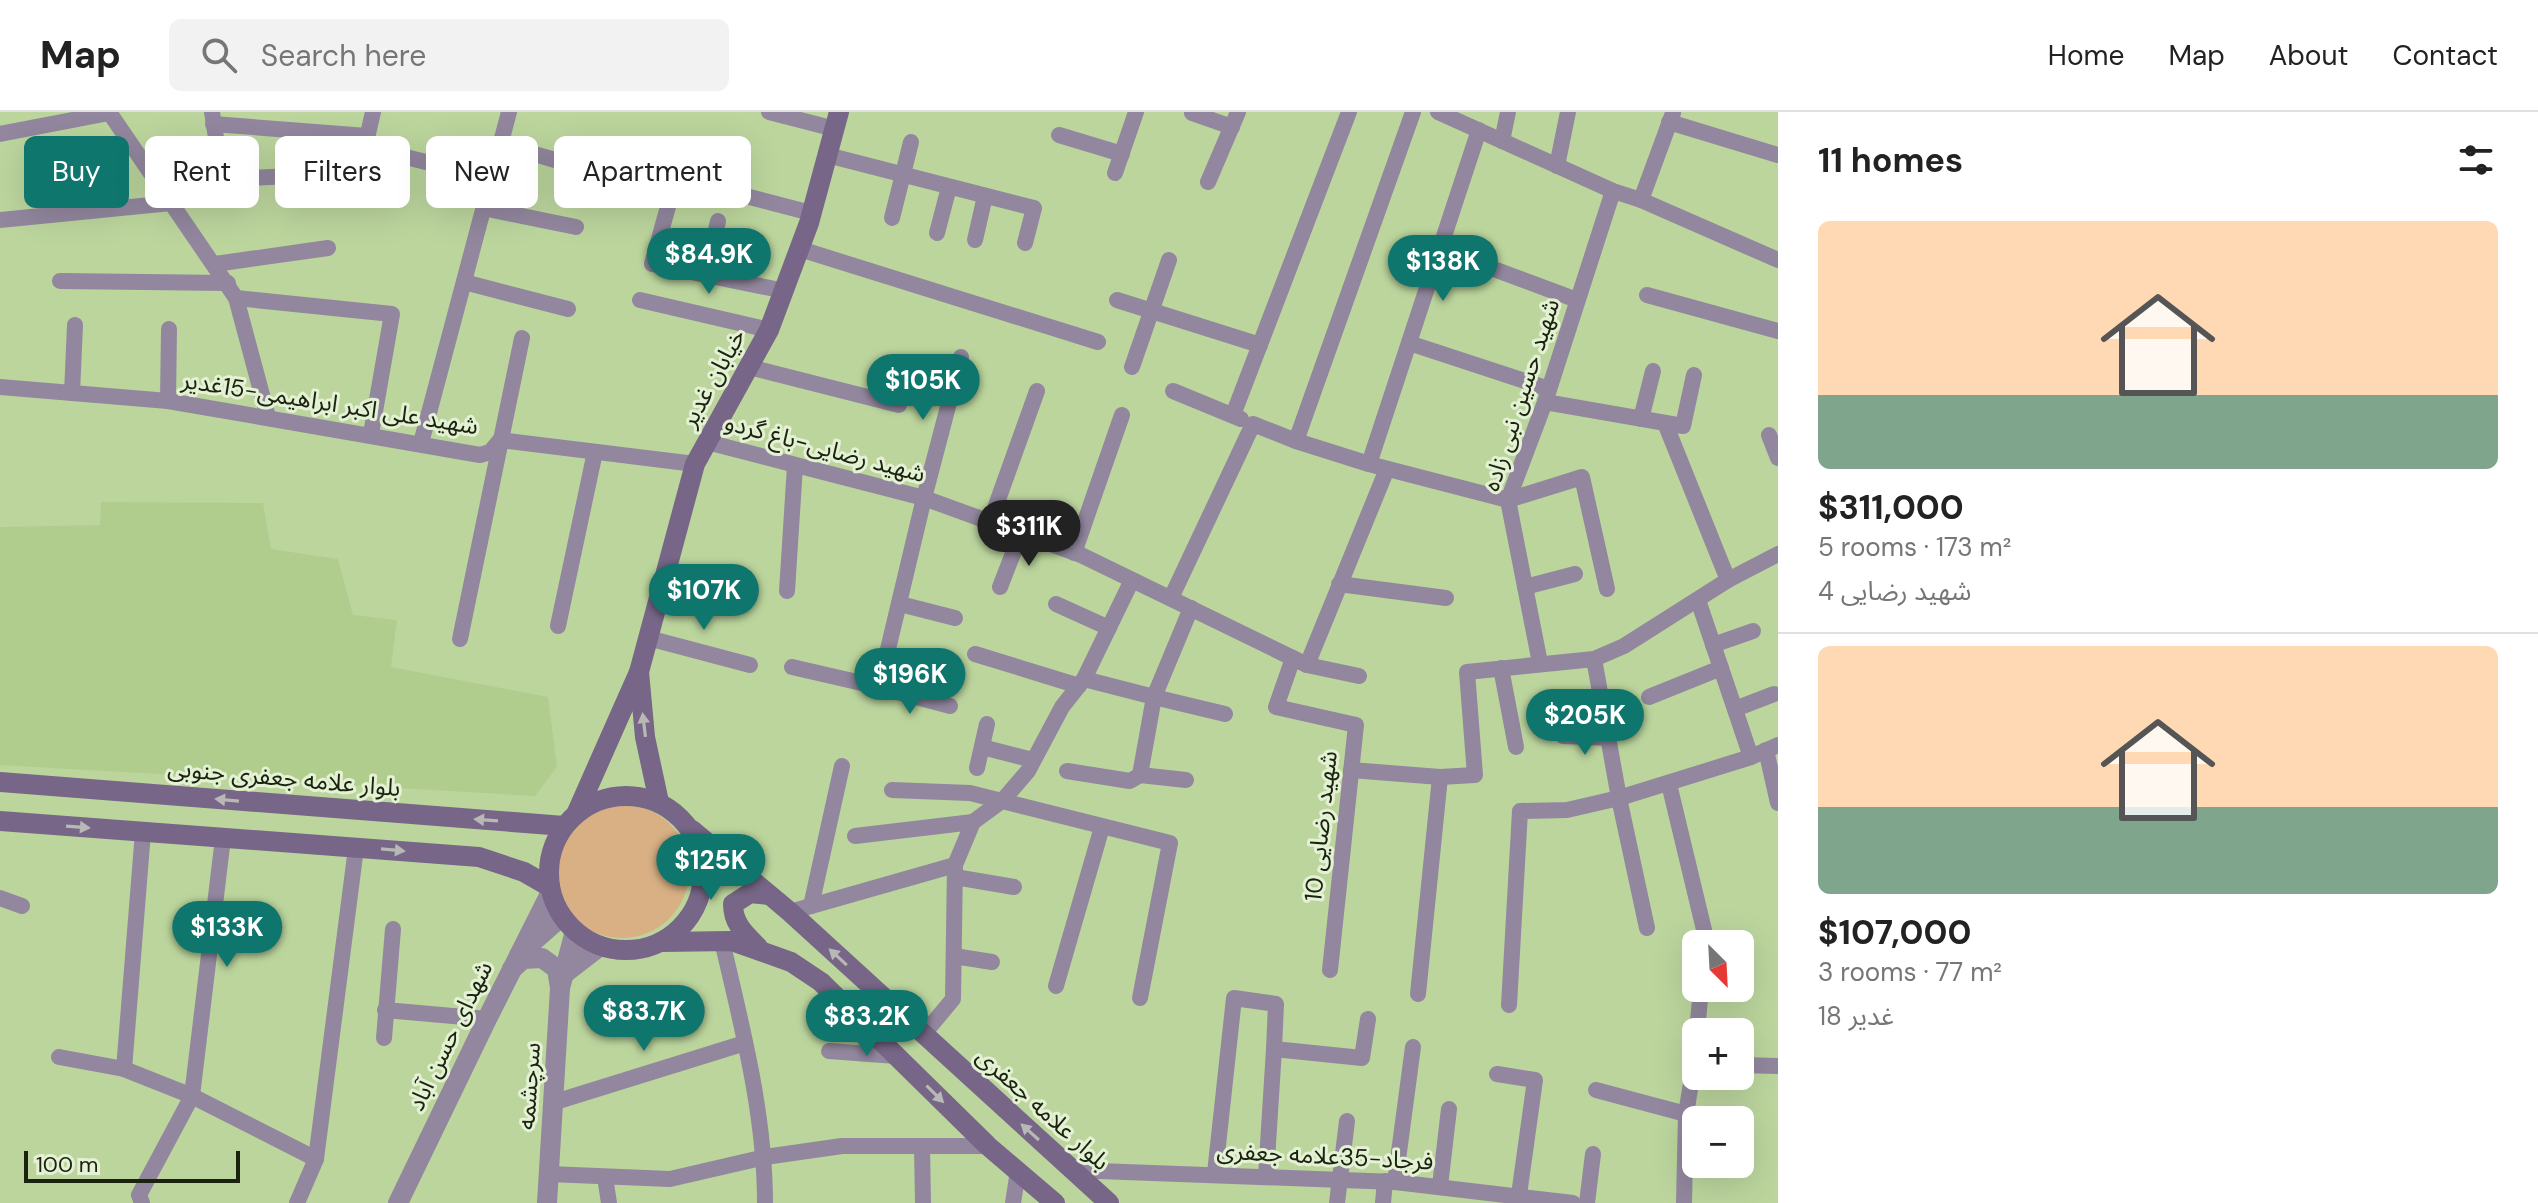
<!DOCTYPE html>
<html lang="en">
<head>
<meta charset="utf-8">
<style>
	:root { --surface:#fff; --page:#f2f2f2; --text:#222; --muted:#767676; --line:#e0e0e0; --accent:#0f766e }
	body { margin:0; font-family:"DM Sans","Noto Sans Arabic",sans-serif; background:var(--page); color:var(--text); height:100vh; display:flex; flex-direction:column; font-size:30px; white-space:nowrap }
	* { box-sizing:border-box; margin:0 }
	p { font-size:26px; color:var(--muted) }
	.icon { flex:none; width:44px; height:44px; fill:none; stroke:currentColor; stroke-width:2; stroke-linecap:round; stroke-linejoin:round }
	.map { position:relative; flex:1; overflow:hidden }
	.panel { display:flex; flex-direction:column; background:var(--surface); width:760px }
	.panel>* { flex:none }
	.banner { position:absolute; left:24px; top:24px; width:760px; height:72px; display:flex; gap:16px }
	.needle { width:52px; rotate:156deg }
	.controls { position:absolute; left:1682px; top:818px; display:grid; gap:16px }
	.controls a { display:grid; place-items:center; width:72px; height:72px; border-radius:12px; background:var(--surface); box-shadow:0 8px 32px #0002; font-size:40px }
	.scale { position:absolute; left:24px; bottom:20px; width:216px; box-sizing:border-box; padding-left:8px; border:4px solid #19230d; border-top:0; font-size:22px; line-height:28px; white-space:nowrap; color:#19230d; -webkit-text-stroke:6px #e4f1d5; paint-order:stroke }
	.price { position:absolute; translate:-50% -68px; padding:0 18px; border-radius:28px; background:var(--accent); color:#fff; font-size:26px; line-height:52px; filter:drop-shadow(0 2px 4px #0008) }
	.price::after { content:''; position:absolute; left:50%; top:48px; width:24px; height:18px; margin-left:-12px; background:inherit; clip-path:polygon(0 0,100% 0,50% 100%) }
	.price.current { background:#222; color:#fff }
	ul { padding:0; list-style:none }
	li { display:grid; align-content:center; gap:16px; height:424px; padding:0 40px }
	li+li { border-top:2px solid var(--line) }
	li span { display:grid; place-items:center; height:248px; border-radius:12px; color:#555 }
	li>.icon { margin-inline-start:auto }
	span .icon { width:144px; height:144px; fill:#fffc; stroke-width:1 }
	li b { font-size:34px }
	h2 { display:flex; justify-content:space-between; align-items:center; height:96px; padding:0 40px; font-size:34px }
	.chip { padding:0 28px; border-radius:12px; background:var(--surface); box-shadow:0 8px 32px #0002; font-size:28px; line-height:72px }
	.chip.current { background:var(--accent); color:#fff }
	header { display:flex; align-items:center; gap:48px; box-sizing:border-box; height:112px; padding:0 40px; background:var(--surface); border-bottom:2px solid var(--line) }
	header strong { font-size:38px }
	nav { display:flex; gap:44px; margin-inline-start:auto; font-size:28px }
	.search { width:560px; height:72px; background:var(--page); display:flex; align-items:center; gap:20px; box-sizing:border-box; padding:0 28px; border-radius:12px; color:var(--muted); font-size:30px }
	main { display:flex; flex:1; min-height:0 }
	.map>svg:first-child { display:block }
	.built { fill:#b0cd8e }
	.green { fill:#d9b084 }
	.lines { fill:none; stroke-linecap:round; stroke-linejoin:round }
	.minor { stroke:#92879e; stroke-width:16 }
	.tertiary { stroke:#92879e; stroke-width:20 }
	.secondary { stroke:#776687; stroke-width:20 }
	.oneway { fill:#b8b9b6 }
	.labels { text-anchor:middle; stroke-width:6; stroke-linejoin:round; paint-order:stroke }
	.street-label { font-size:24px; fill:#19230d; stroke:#e4f1d5 }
</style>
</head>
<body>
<header>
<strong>Map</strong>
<div class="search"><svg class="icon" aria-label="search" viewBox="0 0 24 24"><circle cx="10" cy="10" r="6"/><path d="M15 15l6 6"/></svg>Search here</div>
<nav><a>Home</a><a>Map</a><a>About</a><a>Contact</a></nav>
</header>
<main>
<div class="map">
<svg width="1778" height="1091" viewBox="0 0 1778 1091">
	<rect width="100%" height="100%" fill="#bcd59d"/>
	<path class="built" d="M101,390L263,391L271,437L338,447L353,503L397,508L391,555L548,585L557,655L535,684L0,653V415L100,413Z"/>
	<circle class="green" cx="622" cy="759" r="67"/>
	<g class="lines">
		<g class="minor">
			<path d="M109,0L236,186L268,305"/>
			<path d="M212,0L217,32"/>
			<path d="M769,0L835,17"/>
			<path d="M1438,0L1613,79L1641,88L1778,148"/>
			<path d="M1192,1L1232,15"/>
			<path d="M1669,10L1778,43"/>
			<path d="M213,12L367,24"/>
			<path d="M0,22L109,1"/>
			<path d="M1059,23L1122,42"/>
			<path d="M1502,29L1508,0"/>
			<path d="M500,32L593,59"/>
			<path d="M365,35L491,66"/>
			<path d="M827,43L1034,96L1025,131"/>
			<path d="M1557,54L1568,0"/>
			<path d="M654,60L811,101"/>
			<path d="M1115,61L1136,0"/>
			<path d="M676,66L652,152L785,179"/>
			<path d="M158,70L359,61L373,0"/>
			<path d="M1208,70L1238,0"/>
			<path d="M1641,88L1673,1"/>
			<path d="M483,96L576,115"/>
			<path d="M892,106L911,30"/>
			<path d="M0,108L171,91"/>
			<path d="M937,121L949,75"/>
			<path d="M975,128L985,84"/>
			<path d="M800,137L1098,230"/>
			<path d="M1440,137L1577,188"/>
			<path d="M215,152L328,136"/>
			<path d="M706,163L718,109"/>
			<path d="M60,169L228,171"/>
			<path d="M464,170L568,197"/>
			<path d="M1647,183L1778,219"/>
			<path d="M236,186L392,202L371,322"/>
			<path d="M640,188L769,218"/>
			<path d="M1117,188L1260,233"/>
			<path d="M1409,231L1549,277"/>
			<path d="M749,255L899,293"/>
			<path d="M1132,255L1169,148"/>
			<path d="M0,275L168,289L480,343L490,340L500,328L695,352"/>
			<path d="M1173,279L1241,307"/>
			<path d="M72,281L75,213"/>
			<path d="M168,289L169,217"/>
			<path d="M1545,290L1683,314L1694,263"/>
			<path d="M1233,303L1349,0"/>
			<path d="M1641,307L1653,259"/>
			<path d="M1665,311L1728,468"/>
			<path d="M1769,323L1778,346"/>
			<path d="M1296,329L1413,0"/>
			<path d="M707,330L924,386L1081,443L1307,553L1387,357"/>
			<path d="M421,331L509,0"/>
			<path d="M1369,352L1479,18"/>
			<path d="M990,410L1037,279"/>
			<path d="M1074,441L1122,303"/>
			<path d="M1339,472L1446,486"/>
			<path d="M1000,475L1021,421"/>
			<path d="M1525,475L1575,462"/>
			<path d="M787,479L795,354"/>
			<path d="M1171,486L1253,312L1296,329L1369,352L1508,388L1582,365L1607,477"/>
			<path d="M1698,488L1751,645"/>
			<path d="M900,492L955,506"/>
			<path d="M1056,492L1109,516"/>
			<path d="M558,514L595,340"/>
			<path d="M648,526L750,553"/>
			<path d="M460,527L522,226"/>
			<path d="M1713,533L1753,519"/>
			<path d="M975,542L1079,574"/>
			<path d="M1293,546L1276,595L1356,613L1330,858"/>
			<path d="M1594,547L1619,686L1751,645L1778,633"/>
			<path d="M1540,551L1508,388L1545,290L1613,79"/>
			<path d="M1307,553L1359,564"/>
			<path d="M792,555L879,575L924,386L961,245"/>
			<path d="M1501,556L1516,635"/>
			<path d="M1084,567L1154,585L1191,496"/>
			<path d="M879,575L950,594"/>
			<path d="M1649,585L1721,556"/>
			<path d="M1735,597L1774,582"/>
			<path d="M1563,624L1609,626"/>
			<path d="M982,635L1033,648"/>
			<path d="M1766,638L1778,691"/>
			<path d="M977,656L987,612"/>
			<path d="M1351,658L1440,665L1475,663L1467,560L1594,547L1624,534L1728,468L1778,442"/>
			<path d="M1067,659L1130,669L1140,663L1186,668"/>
			<path d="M1140,663L1154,585L1225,602"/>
			<path d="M1669,672L1705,822L1704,832"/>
			<path d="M892,678L970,681L1170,731L1140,886"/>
			<path d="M855,724L973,710"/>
			<path d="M955,765L1014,775"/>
			<path d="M0,786L22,794"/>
			<path d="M811,794L842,654"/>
			<path d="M790,800L955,753"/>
			<path d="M722,829C742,915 765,1002 765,1091"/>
			<path d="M954,844L992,850"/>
			<path d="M1056,874L1102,715"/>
			<path d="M1418,882L1440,665"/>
			<path d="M1509,893L1520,699L1567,698L1619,686L1647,816"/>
			<path d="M385,898L487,907"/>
			<path d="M1697,920L1701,876"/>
			<path d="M923,923L953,887L955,753L973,710L1003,688L1028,659L1062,595L1084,567L1132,468"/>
			<path d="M384,926L393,817"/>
			<path d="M829,939L896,944"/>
			<path d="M59,945L124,957L192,984L316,1047"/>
			<path d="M1740,953L1778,954"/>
			<path d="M124,957L143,720"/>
			<path d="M1497,962L1535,968L1519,1083"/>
			<path d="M1596,978L1686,1002"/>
			<path d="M555,990L745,931"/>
			<path d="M922,1035L923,1091"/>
			<path d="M1072,1058L1395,1070L1573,1091"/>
			<path d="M1215,1061L1234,886L1276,892L1274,937"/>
			<path d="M549,1062L670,1067L765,1045L842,1034H988"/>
			<path d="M1266,1064L1274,937L1362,946L1368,907"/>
			<path d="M605,1065L609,1091"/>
			<path d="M1395,1070L1413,935"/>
			<path d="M1440,1074L1449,997"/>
			<path d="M142,1091L139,1083L192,984L223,726"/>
			<path d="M297,1091L316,1047L356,736"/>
			<path d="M1013,1091L1018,1059"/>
			<path d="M1337,1091L1347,1009"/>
			<path d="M1383,1091L1385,1069"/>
			<path d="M1587,1091L1593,1042"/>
			<path d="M1684,1091L1686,1002L1696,940"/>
		</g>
		<g class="tertiary">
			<path d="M528,834L562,804"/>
			<path d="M512,857L523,847L542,846L557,857L560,876"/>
			<path d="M565,861L600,834"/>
			<path d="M398,1091L487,907L550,782"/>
			<path d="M547,1091L560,876L575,819"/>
		</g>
		<g class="secondary">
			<path d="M639,560L695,352L769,218L809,111L839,0"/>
			<path d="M0,670L564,714"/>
			<circle cx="626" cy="761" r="77"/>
			<path d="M577,700L639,560L645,625L659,690"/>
			<path d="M0,709L479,745L524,760L550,775"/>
			<path d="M692,718L790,800L1109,1091"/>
			<path d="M661,830L732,829L791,850L821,870L988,1034L1055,1091"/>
			<path d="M758,835C745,822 733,812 733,792L750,781L769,783"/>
		</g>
	</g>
	<defs><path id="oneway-solid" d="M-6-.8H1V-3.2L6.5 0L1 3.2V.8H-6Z" transform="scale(2)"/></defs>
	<g class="oneway">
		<use href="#oneway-solid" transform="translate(644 613) rotate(-97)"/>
		<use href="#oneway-solid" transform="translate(227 688) rotate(-175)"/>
		<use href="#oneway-solid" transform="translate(486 708) rotate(-176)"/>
		<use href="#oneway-solid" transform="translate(78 715) rotate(4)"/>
		<use href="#oneway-solid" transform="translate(393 738) rotate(5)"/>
		<use href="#oneway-solid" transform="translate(838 845) rotate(-137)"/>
		<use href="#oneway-solid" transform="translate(935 982) rotate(45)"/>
		<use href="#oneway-solid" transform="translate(1030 1020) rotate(-138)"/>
	</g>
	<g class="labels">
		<g class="street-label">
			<text transform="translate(713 266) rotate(-61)" y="8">خیابان غدیر</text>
			<text transform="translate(1521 283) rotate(-72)" y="8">شهید حسین نبی زاده</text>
			<text transform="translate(330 291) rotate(9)" y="8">شهید علی اکبر ابراهیمی-15غدیر</text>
			<text transform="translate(825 336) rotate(15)" y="8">شهید رضایی-باغ گردو</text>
			<text transform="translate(284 666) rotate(5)" y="8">بلوار علامه جعفری جنوبی</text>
			<text transform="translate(1321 714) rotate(-84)" y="8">شهید رضایی 10</text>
			<text transform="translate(450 924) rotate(-64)" y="8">شهدای حسن آباد</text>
			<text transform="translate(529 974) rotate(-86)" y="8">سرچشمه</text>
			<text transform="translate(1043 997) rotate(42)" y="8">بلوار علامه جعفری</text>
			<text transform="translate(1325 1044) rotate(3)" y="8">فرجاد-35علامه جعفری</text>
		</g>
	</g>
</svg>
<div class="controls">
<a><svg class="needle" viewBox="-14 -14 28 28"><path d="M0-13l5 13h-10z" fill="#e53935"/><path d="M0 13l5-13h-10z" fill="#767676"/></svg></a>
<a>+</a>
<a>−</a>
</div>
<div class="scale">100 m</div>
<b class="price" style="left:709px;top:184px">$84.9K</b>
<b class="price" style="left:1443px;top:191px">$138K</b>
<b class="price" style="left:923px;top:310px">$105K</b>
<b class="price current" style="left:1029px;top:456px">$311K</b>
<b class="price" style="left:704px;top:520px">$107K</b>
<b class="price" style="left:910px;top:604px">$196K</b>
<b class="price" style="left:1585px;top:645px">$205K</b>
<b class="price" style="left:711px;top:790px">$125K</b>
<b class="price" style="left:227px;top:857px">$133K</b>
<b class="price" style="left:644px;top:941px">$83.7K</b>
<b class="price" style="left:867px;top:946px">$83.2K</b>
<div class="banner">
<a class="chip current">Buy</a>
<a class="chip">Rent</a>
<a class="chip">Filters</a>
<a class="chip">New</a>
<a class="chip">Apartment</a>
</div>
</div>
<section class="panel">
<h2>11 homes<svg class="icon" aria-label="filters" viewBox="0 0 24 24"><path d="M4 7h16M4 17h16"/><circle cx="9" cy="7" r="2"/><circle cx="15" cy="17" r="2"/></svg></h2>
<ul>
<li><span style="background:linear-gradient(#ffd9b3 70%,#7fa58c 0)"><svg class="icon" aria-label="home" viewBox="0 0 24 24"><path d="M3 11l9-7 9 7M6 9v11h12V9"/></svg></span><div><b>$311,000</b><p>5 rooms · 173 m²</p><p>شهید رضایی 4</p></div></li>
<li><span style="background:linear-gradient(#ffd9b3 65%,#7fa58c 0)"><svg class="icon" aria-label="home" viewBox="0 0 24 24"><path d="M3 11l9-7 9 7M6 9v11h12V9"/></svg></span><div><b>$107,000</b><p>3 rooms · 77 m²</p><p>غدیر 18</p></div></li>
</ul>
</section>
</main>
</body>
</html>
